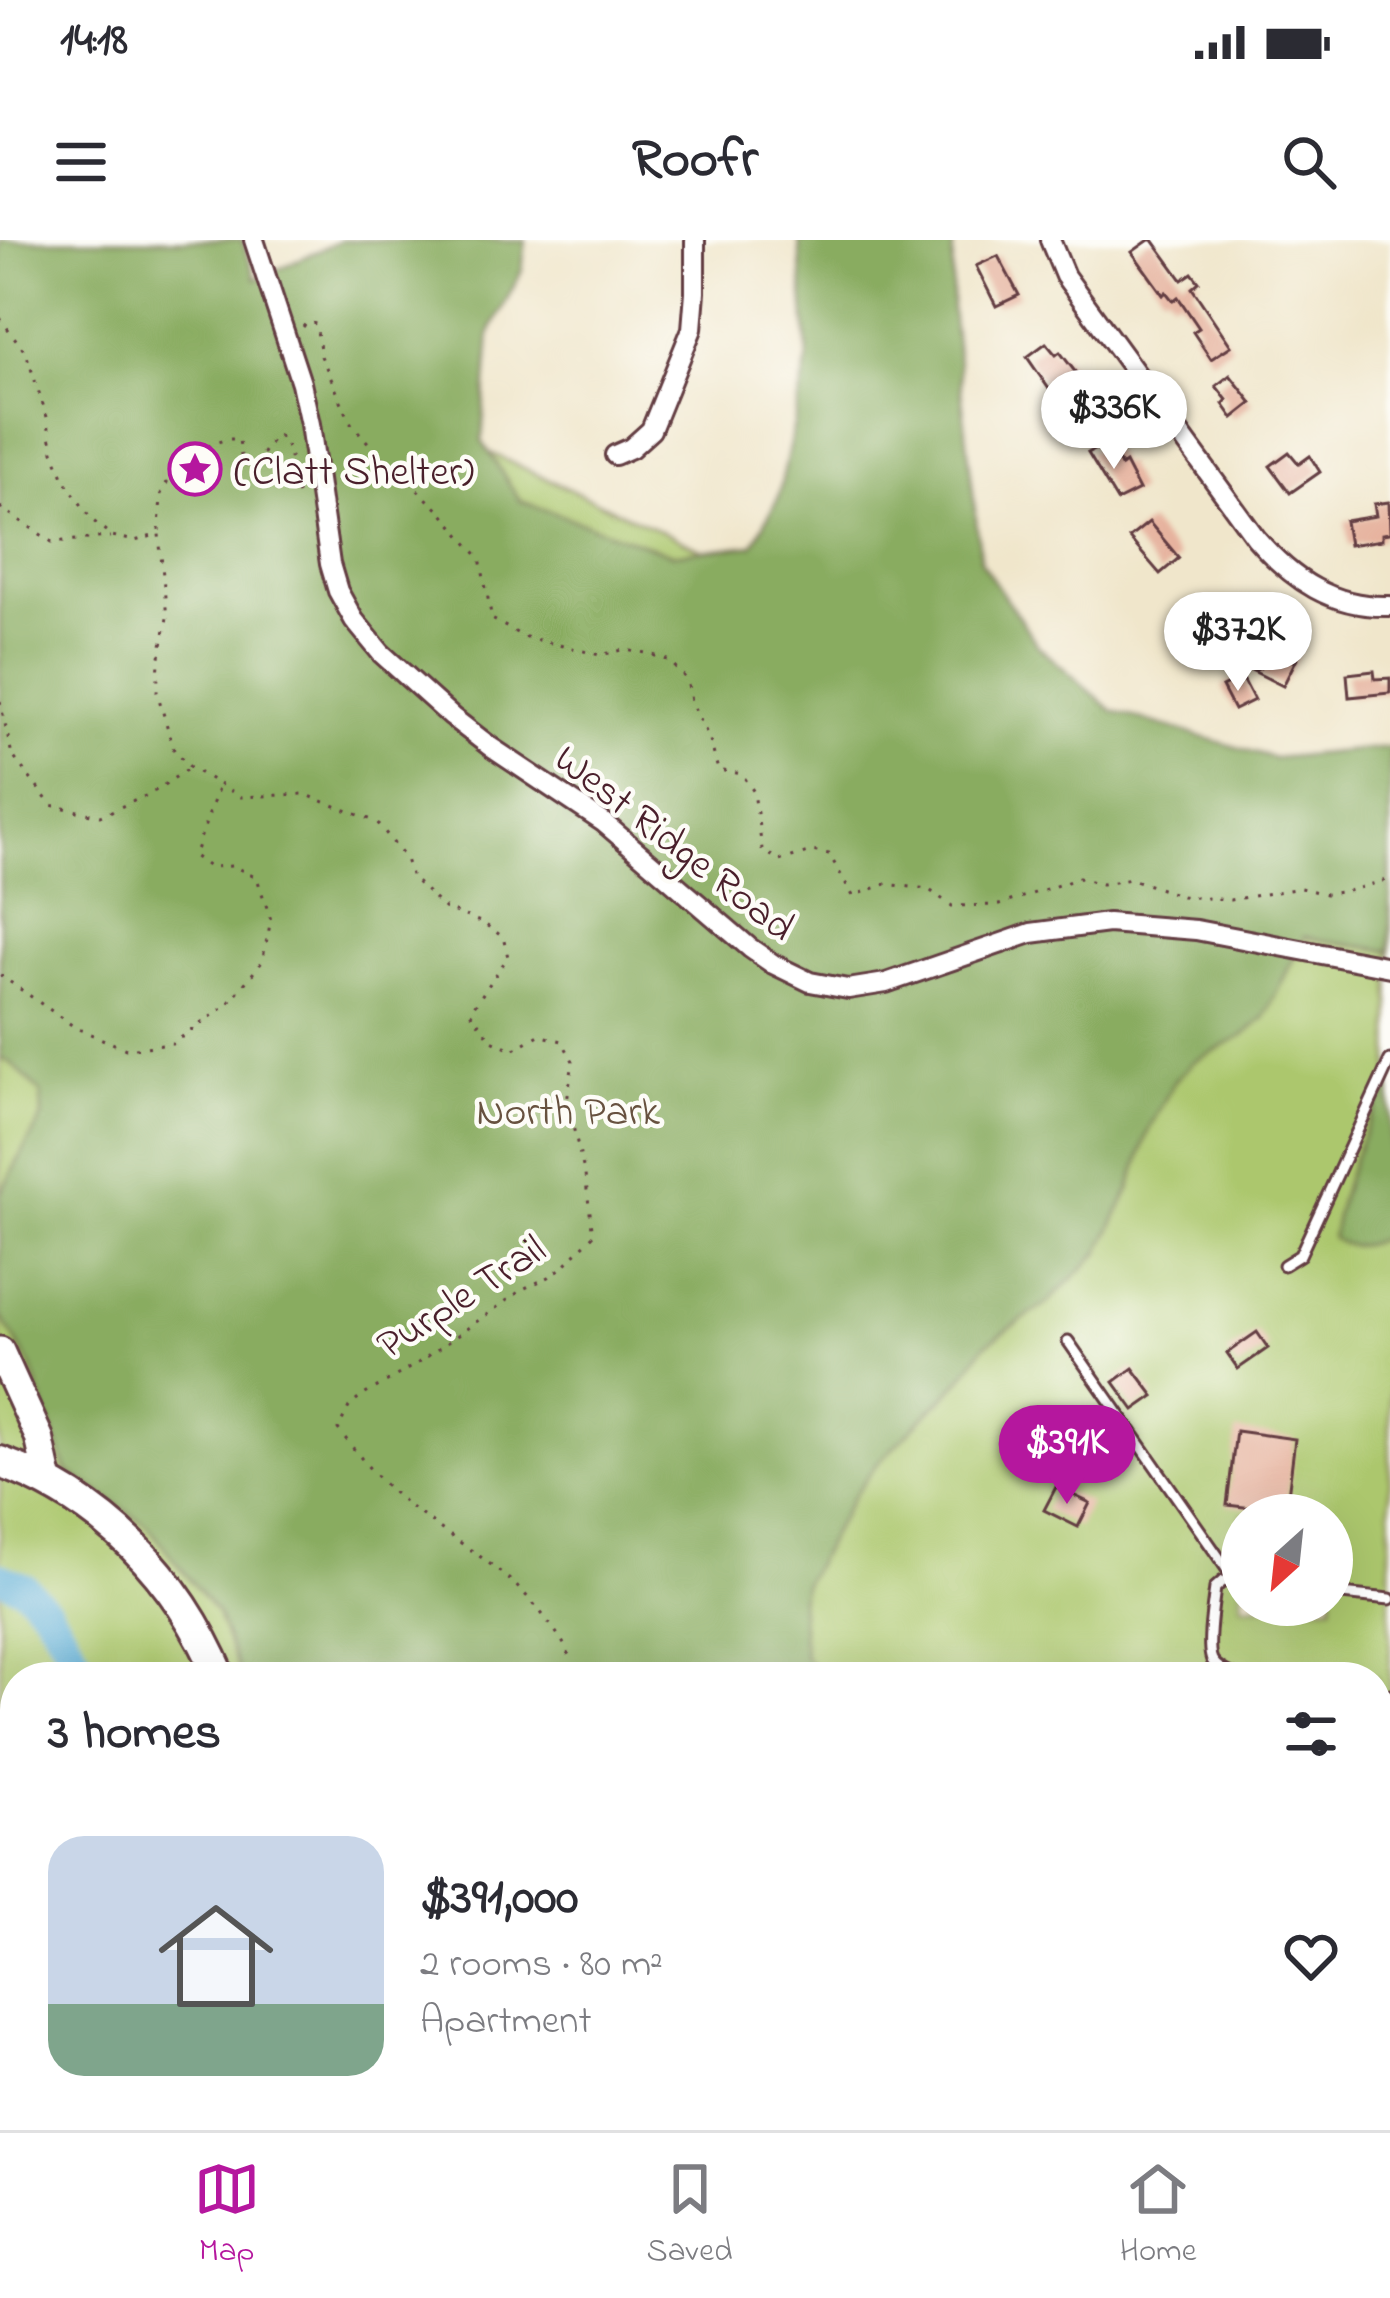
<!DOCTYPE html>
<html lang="en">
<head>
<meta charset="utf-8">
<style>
	:root { --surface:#fff; --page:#f2f2f3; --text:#2b2b33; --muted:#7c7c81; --line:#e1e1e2; --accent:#b5179e }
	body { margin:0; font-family:"Indie Flower",sans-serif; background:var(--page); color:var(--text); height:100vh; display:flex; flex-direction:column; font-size:45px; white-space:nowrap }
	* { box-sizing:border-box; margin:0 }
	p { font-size:39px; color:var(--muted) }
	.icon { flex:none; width:66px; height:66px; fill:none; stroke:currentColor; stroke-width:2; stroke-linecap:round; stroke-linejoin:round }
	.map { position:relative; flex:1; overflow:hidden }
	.details { position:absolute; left:0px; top:1422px; width:1392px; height:468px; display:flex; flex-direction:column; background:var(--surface); border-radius:48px 48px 0 0; box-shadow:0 12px 48px #0002 }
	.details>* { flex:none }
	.needle { width:78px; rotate:207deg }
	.controls { position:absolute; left:1221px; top:1254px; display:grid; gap:24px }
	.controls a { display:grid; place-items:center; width:132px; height:132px; border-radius:50%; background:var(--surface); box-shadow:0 12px 48px #0002; font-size:60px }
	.price { position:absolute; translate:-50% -102px; padding:0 27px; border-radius:42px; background:#fff; color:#222; font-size:39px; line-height:78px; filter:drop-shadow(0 3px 6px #0008) }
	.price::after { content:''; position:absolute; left:50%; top:72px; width:36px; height:27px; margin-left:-18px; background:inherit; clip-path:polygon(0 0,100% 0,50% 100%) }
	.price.on { background:var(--accent); color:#fff }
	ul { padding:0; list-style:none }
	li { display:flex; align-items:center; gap:36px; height:300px; padding:0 48px }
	li span { display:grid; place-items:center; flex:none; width:336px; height:240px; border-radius:36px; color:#555 }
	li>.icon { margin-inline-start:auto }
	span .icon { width:144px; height:144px; fill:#fffc; stroke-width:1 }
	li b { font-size:51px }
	h2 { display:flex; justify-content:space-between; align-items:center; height:144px; padding:0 48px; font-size:51px }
	.status { display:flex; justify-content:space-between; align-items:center; height:84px; padding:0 60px; background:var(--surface); direction:ltr }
	.status svg { height:33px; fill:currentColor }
	header { display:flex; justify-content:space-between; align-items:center; height:156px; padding:0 48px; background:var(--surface); font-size:54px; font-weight:800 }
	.menu { display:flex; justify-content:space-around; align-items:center; height:168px; border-top:3px solid var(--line); background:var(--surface); font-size:33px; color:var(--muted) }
	.menu a { display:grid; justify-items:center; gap:6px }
	.menu .on { color:var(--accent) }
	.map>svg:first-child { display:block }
	.green { fill:#acc76d; stroke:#7b734c; stroke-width:3; fill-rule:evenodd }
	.forest { fill:#89ac60; stroke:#6a6646; stroke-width:3 }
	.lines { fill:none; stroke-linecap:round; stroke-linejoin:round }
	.river { stroke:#5badd6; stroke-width:30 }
	.building { fill:#e6b29e }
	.lane-casing { stroke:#633d43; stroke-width:15 }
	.street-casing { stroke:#633d43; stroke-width:24 }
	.secondary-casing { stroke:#633d43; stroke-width:33 }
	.primary-casing { stroke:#633d43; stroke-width:36 }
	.path { stroke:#633d43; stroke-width:3; stroke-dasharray:3 9; stroke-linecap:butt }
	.lane { stroke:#fff; stroke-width:9 }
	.street { stroke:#fff; stroke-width:18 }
	.secondary { stroke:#fff; stroke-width:27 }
	.primary { stroke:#fff; stroke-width:30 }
	.labels { text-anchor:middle; stroke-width:9; stroke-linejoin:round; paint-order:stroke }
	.poi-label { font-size:42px; fill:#4a1f2b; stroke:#fdfcf7; text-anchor:start }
	.street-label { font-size:42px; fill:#4a1f2b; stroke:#fdfcf7 }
	.park-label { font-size:42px; fill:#67513f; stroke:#fdfcf7 }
</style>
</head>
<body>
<div class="status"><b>14:18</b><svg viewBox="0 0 49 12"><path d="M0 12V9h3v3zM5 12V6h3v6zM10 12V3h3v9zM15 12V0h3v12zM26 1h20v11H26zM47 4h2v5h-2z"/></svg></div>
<header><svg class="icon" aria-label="menu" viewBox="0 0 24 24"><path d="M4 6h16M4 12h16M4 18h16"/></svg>Roofr<svg class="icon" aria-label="search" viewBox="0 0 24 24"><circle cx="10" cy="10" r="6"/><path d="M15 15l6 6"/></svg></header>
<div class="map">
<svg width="1390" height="1890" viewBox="0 0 1390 1890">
	<rect width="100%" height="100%" fill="#fdfcf7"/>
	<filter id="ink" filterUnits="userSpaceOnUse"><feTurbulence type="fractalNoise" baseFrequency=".00833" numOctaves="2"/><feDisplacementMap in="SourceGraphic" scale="24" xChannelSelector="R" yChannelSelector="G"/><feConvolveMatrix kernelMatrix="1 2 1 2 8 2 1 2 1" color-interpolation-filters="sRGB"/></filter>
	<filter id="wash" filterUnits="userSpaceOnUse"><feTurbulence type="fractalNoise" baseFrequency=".004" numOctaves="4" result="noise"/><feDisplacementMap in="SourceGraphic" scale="48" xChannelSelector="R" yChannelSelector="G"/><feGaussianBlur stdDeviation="2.7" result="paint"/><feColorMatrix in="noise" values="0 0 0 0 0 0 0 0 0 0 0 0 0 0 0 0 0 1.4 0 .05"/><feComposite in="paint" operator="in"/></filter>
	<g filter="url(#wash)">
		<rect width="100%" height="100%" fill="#f0e6cb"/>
		<path class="green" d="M0,0L213,86L1390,624V1890H0ZM1242,1275H1332V1365H1242ZM15,1437H1377V1875H15Z"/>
		<g class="forest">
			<path d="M0,0H242L256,39L342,0H526L522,30L490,93L482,201L520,261L672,314L753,305L778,258L808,120L799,0H953L952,69L981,322L1039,407L1113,471L1274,518L1390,507V711L1304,697L1264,778L1243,796L1193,822L1174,842L1148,891L1130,949L1099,1013L1047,1063L985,1105L961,1140L876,1225L852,1258L805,1342L800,1359L804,1416L821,1437H241L217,1374L147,1285L66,1230L30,1124L0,1075V954L42,877L41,853L11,823L0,818Z"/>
			<path d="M1390,843V996C1370,1004 1351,1012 1332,998C1340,945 1363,889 1390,843Z"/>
			<path d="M1377,1513L1390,1515V1890H578L577,1875H1377Z"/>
			<path d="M405,1875H472L464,1890H411Z"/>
		</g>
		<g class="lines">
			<g class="river">
				<path d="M0,1337L25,1348L47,1371L88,1437"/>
				<path d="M245,1890L249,1875"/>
			</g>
		</g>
		<g id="blocks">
			<g class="building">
				<path d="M1149,0H1153L1182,40L1192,33L1199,42L1192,48L1231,106L1211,119L1193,92L1199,88L1178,57L1173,61L1166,52L1163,55L1132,12Z"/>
				<path d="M998,16L1019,55L996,66L976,26Z"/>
				<path d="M1046,103L1056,115L1060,112L1083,142L1058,162L1027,117Z"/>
				<path d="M1230,135L1252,163L1233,178L1223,164L1227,160L1216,146Z"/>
				<path d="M1109,202L1121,226L1125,223L1139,250L1117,261L1088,213Z"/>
				<path d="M1289,212L1299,224L1310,216L1320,232L1290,253L1270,226Z"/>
				<path d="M1389,262L1390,293L1382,294V300L1349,305L1345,281L1376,276L1374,264Z"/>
				<path d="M1149,282L1179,318L1160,334L1129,298Z"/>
				<path d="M1260,395L1299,414L1283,446L1253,431L1258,429L1238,419L1248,399L1256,402Z"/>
				<path d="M1374,431L1375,439L1390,438V453L1349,457L1347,434Z"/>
				<path d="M1242,437L1254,460L1234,470L1222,447Z"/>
				<path d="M1257,1092L1268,1108L1238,1129L1227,1113Z"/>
				<path d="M1133,1128L1154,1156L1134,1170L1114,1142Z"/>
				<path d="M1097,1172L1111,1192L1093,1205L1079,1185Z"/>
				<path d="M1236,1191L1295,1199L1286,1272L1227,1265Z"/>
				<path d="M1056,1247L1090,1263L1078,1287L1044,1270Z"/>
			</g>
		</g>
	</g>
	<g filter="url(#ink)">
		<use href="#blocks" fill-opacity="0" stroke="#633d43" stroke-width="3"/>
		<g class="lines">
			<g class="lane-casing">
				<g id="lane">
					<path d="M1284,1025L1300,1015L1390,820"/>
					<path d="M1068,1101L1236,1342"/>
					<path d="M1237,1342L1223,1341L1215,1348C1213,1364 1206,1407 1212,1420C1217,1429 1228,1433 1237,1437"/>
					<path d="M1332,1353L1390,1359"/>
					<path d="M1377,1454L1390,1455"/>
				</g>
			</g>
			<g class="street-casing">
				<g id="street">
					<path d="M254,0L301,143L310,184L330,324L338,351L354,380L381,413L452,477L492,508L603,582L750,708L773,724L810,742L848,749L886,743L1031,693L1108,683L1196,690L1390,727"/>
					<path d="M1050,0L1065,36L1256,298C1292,340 1333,368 1390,366"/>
					<path d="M615,215L631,208L651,190L692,89L695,52V0"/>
					<path d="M0,1880L4,1890"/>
				</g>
			</g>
			<g class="secondary-casing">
				<path id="secondary" d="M0,1111L39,1197L49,1242"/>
			</g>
			<g class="primary-casing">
				<g id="primary">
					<path d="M0,1222C103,1259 178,1337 220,1437"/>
					<path d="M379,1875L385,1890"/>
				</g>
			</g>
			<g class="path">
				<path d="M0,78L26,113L47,177L53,211L65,241L92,280L112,296L135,301L159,294L167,378L159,422L157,452L174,510L190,527L241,557L304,554L377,582L406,619L412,638L444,668L483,683L503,697L508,717L470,772L492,800L513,810L539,795L562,801L573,821L567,862L585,935L593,995L564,1026L549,1037L523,1049L418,1123L362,1156L349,1167L338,1189C358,1214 376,1239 401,1259C451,1301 506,1325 546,1379C562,1400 571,1410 573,1437"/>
				<path d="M303,87L307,82L316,84L321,116L351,183L372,207L443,274L480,318L492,379L522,396L600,415L623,410L647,413L670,421L687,440L691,461L710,500L718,530L742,534L754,552L762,609L779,621L811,611L829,614L853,656L886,644L928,649L952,666L999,665L1079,638L1102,644L1131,639L1182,656L1230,660L1300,648L1326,654L1348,651L1390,639"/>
				<path d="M0,267L52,302L110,297"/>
				<path d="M159,291L161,254L180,217L226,199H239L241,216L246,225L255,226L268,205L279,196L289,210L295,251L302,257"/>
				<path d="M0,461L12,515L51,565L100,576L152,553L189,528"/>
				<path d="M0,735L76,788L126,809L172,804L227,765L262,722L271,680L257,638L233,626L209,627L194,616L220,543"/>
				<path d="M0,1854L5,1865"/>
				<path d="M1181,1875L1186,1890"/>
				<path d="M1321,1890L1390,1883"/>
			</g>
			<use href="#lane" class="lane"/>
			<use href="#street" class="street"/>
			<use href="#secondary" class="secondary"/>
			<use href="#primary" class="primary"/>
		</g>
	</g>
	<defs>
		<g id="sight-ring" transform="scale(2.7)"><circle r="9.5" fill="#fdfcf7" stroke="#b5179e" stroke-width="1.5"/><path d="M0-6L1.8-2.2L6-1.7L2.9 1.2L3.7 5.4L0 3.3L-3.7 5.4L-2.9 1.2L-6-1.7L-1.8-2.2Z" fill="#b5179e"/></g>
	</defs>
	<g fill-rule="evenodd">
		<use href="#sight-ring" x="195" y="229"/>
	</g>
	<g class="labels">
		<g class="poi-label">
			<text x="234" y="244">(Clatt Shelter)</text>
		</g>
		<g class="street-label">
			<text transform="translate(676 601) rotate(38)" y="15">West Ridge Road</text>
			<text transform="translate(460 1055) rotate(-33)" y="15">Purple Trail</text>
		</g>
		<g class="park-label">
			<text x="568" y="884">North Park</text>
		</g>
	</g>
</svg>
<div class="controls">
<a><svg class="needle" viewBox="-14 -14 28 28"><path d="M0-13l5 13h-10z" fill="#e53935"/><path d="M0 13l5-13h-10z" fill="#7c7c81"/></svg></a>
</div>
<b class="price" style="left:1114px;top:232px">$336K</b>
<b class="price" style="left:1238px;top:454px">$372K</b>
<b class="price on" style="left:1067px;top:1267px">$391K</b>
<section class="details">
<h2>3 homes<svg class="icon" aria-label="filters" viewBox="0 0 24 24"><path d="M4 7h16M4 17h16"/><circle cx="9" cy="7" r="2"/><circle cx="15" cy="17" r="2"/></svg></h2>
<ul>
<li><span style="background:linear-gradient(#c9d6e8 70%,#7fa58c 0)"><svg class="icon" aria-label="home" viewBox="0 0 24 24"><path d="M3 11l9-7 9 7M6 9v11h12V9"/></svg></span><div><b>$391,000</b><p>2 rooms · 80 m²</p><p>Apartment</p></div><svg class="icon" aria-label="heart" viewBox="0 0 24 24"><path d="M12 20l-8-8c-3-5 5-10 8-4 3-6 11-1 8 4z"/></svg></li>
</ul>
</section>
</div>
<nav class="menu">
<a class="on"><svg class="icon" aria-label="map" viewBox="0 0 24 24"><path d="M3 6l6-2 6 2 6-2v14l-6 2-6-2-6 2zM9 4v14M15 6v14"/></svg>Map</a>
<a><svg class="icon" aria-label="saved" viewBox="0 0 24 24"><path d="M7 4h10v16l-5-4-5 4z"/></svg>Saved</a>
<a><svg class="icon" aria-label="home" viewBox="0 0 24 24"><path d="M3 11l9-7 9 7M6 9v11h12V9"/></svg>Home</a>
</nav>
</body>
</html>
